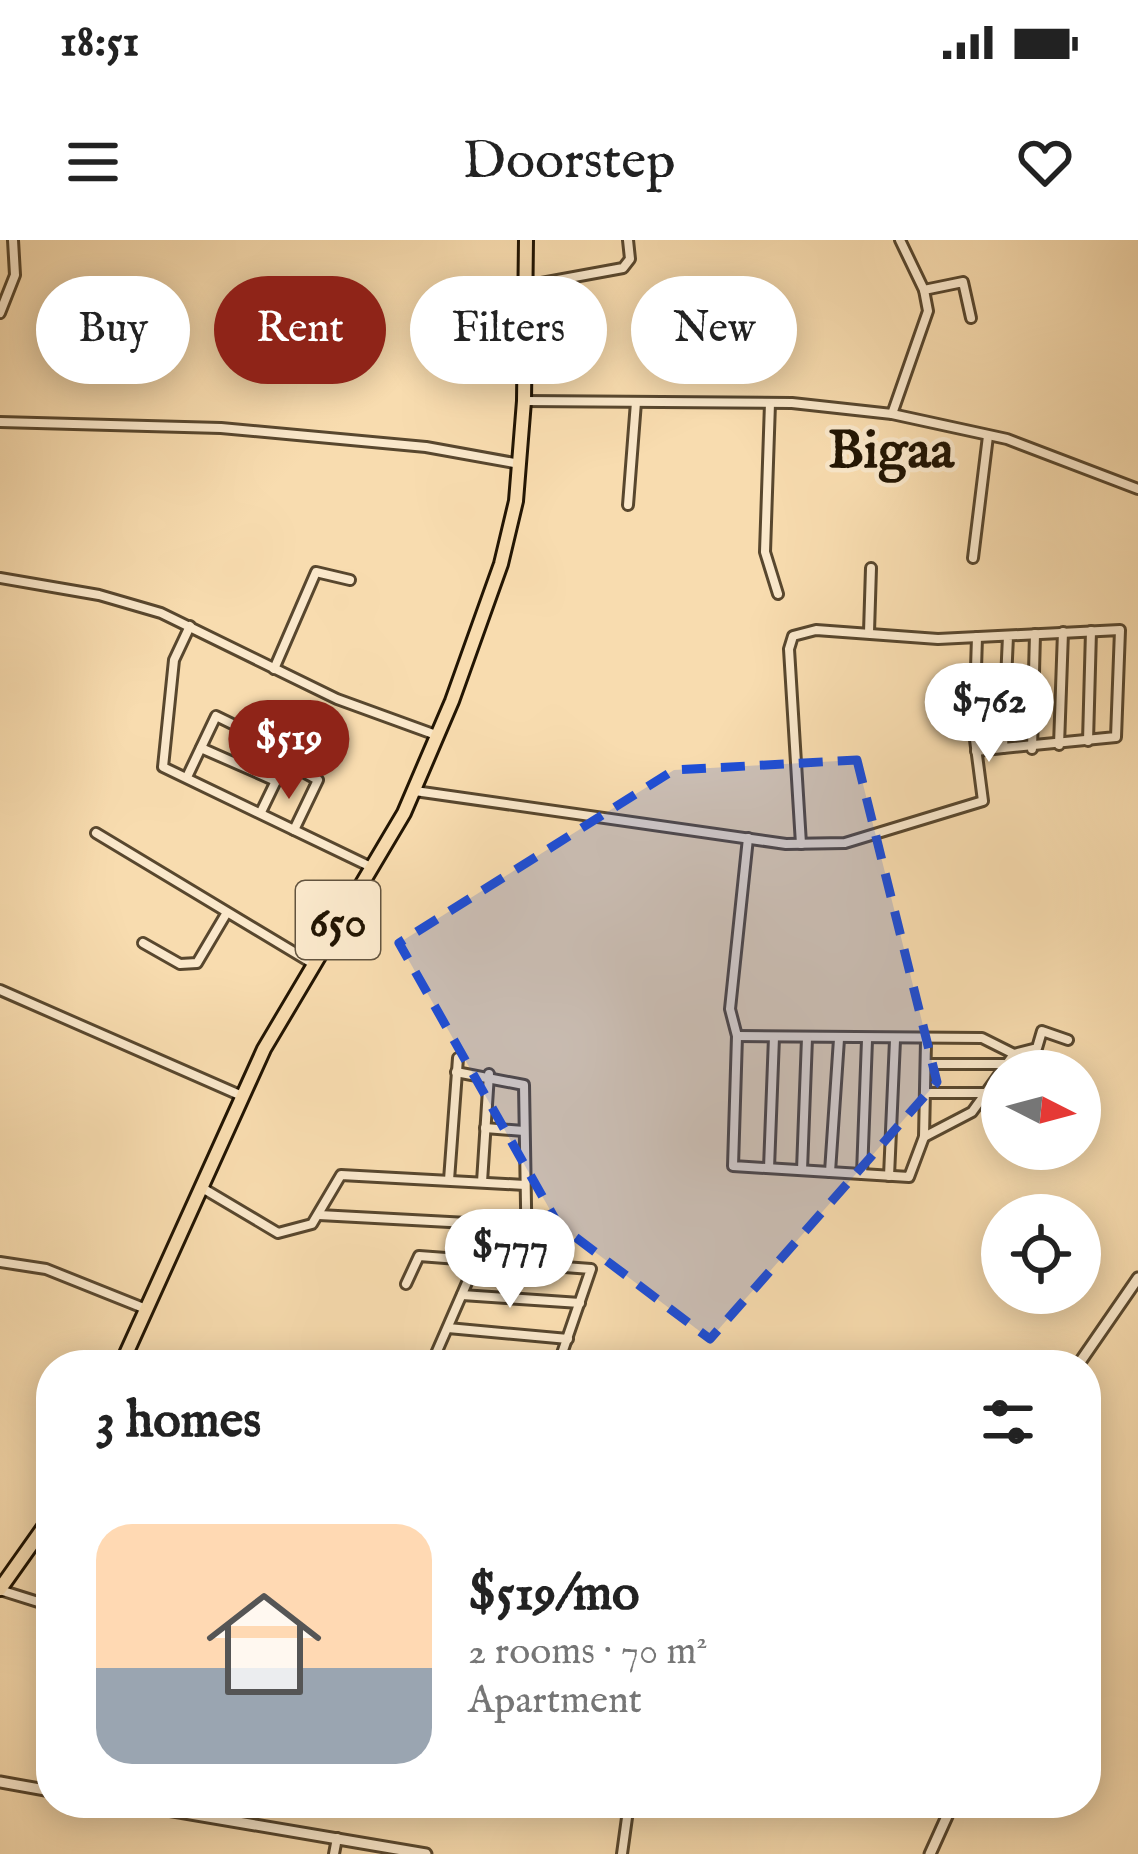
<!DOCTYPE html>
<html lang="en">
<head>
<meta charset="utf-8">
<style>
	:root { --surface:#fff; --page:#f2f2f2; --text:#222; --muted:#767676; --accent:#8f2418 }
	body { margin:0; font-family:"IM FELL English",serif; background:var(--page); color:var(--text); height:100vh; display:flex; flex-direction:column; font-size:45px; white-space:nowrap }
	* { box-sizing:border-box; margin:0 }
	p { font-size:39px; color:var(--muted) }
	.icon { flex:none; width:66px; height:66px; fill:none; stroke:currentColor; stroke-width:2; stroke-linecap:round; stroke-linejoin:round }
	.map { position:relative; flex:1; overflow:hidden }
	.details { position:absolute; left:36px; top:1110px; width:1065px; height:468px; display:flex; flex-direction:column; background:var(--surface); border-radius:48px; box-shadow:0 6px 30px #0003 }
	.details>* { flex:none }
	.guide { position:absolute; left:36px; top:36px; width:1068px; height:108px; display:flex; gap:24px }
	.needle { width:78px; rotate:96deg }
	.fabs { position:absolute; left:981px; top:810px; display:grid; gap:24px }
	.fabs a { display:grid; place-items:center; width:120px; height:120px; border-radius:50%; background:var(--surface); box-shadow:0 6px 30px #0003; font-size:60px }
	.price { position:absolute; translate:-50% -102px; padding:0 27px; border-radius:42px; background:#fff; color:#222; font-size:39px; line-height:78px; filter:drop-shadow(0 3px 6px #0008) }
	.price::after { content:''; position:absolute; left:50%; top:72px; width:36px; height:27px; margin-left:-18px; background:inherit; clip-path:polygon(0 0,100% 0,50% 100%) }
	.price.current { background:var(--accent); color:#fff }
	ul { padding:0; list-style:none }
	li { display:flex; align-items:center; gap:36px; height:300px; padding:0 60px }
	li span { display:grid; place-items:center; flex:none; width:336px; height:240px; border-radius:36px; color:#555 }
	li>.icon { margin-inline-start:auto }
	span .icon { width:144px; height:144px; fill:#fffc; stroke-width:1 }
	li b { font-size:51px }
	h2 { display:flex; justify-content:space-between; align-items:center; height:144px; padding:0 60px; font-size:51px }
	.chip { padding:0 42px; border-radius:54px; background:var(--surface); box-shadow:0 6px 30px #0003; font-size:42px; line-height:108px }
	.chip.current { background:var(--accent); color:#fff }
	.status { display:flex; justify-content:space-between; align-items:center; height:84px; padding:0 60px; background:var(--surface); direction:ltr }
	.status svg { height:33px; fill:currentColor }
	header { display:flex; justify-content:space-between; align-items:center; height:156px; padding:0 60px; background:var(--surface); font-size:54px; font-weight:600 }
	.map>svg:first-child { display:block }
	.lines { fill:none; stroke-linecap:round; stroke-linejoin:round }
	.minor-casing { stroke:#58472e; stroke-width:14 }
	.tertiary-casing { stroke:#58472e; stroke-width:15 }
	.primary-casing { stroke:#221503; stroke-width:18 }
	.minor { stroke:#fae8cb; stroke-width:8 }
	.tertiary { stroke:#fae8cb; stroke-width:9 }
	.primary { stroke:#f8dcaf; stroke-width:12 }
	.marked { fill:#1d4ed8; fill-opacity:0.2; stroke:#1d4ed8; stroke-width:9; stroke-dasharray:24 15; stroke-linejoin:round }
	.labels { text-anchor:middle; stroke-width:9; stroke-linejoin:round; paint-order:stroke }
	.shield { fill:#fae8cb; stroke:#63543f; stroke-width:3 }
	.shield-label { font-size:45px; font-weight:bold; fill:#221503 }
	.quarter-label { font-size:54px; font-weight:bold; fill:#221503; stroke:#fae8cb }
</style>
</head>
<body>
<div class="status"><b>18:51</b><svg viewBox="0 0 49 12"><path d="M0 12V9h3v3zM5 12V6h3v6zM10 12V3h3v9zM15 12V0h3v12zM26 1h20v11H26zM47 4h2v5h-2z"/></svg></div>
<header><svg class="icon" aria-label="menu" viewBox="0 0 24 24"><path d="M4 6h16M4 12h16M4 18h16"/></svg>Doorstep<svg class="icon" aria-label="heart" viewBox="0 0 24 24"><path d="M12 20l-8-8c-3-5 5-10 8-4 3-6 11-1 8 4z"/></svg></header>
<div class="map">
<svg width="1138" height="1614" viewBox="0 0 1138 1614">
	<rect width="100%" height="100%" fill="#f8dcaf"/>
	<filter id="stains"><feTurbulence type="fractalNoise" baseFrequency=".00167" numOctaves="4"/><feColorMatrix values="0 0 0 0 .2 0 0 0 0 .09 0 0 0 0 .02 0 0 0 .5 -.17"/></filter>
	<radialGradient id="worn" r=".72"><stop offset=".6" stop-color="#630" stop-opacity="0"/><stop offset="1" stop-color="#630" stop-opacity=".3"/></radialGradient>
	<g class="lines">
		<g class="minor-casing">
			<g id="minor">
				<path d="M525,46L623,28L630,19L628,0"/>
				<path d="M924,50L963,42L971,78"/>
				<path d="M0,73L15,35L13,0"/>
				<path d="M524,161L792,163L892,174L1007,199L1138,249"/>
				<path d="M770,163L765,312L778,354"/>
				<path d="M892,174L928,71L924,50L900,0"/>
				<path d="M0,182L221,188L426,207L520,224"/>
				<path d="M628,265L636,162"/>
				<path d="M973,318L988,196"/>
				<path d="M0,338L99,355L161,373L337,459L436,495"/>
				<path d="M190,386L174,420L163,527L371,627"/>
				<path d="M869,392L871,328"/>
				<path d="M274,429L316,332L350,340"/>
				<path d="M1088,501L1091,391"/>
				<path d="M1059,505L1063,392"/>
				<path d="M201,508L276,541"/>
				<path d="M1032,509L1035,394"/>
				<path d="M976,511L1003,508"/>
				<path d="M285,522L318,540L294,590"/>
				<path d="M187,537L216,476L290,512L261,572"/>
				<path d="M415,551L786,604L845,603L983,561L974,492L977,397"/>
				<path d="M96,593L312,723"/>
				<path d="M748,598L730,769L737,796L733,926L909,937L924,897L926,801"/>
				<path d="M801,604L789,409L793,396L816,390L938,399L1120,390L1116,497L1003,508L1008,396"/>
				<path d="M143,703L180,724L197,723L226,674"/>
				<path d="M0,750L242,856"/>
				<path d="M737,796L982,798L1014,814"/>
				<path d="M926,824H1004"/>
				<path d="M456,832L524,845L527,1025"/>
				<path d="M926,853H987"/>
				<path d="M485,888L524,891"/>
				<path d="M924,897L972,872L1014,814L1037,808L1042,791L1068,800"/>
				<path d="M769,928L774,797"/>
				<path d="M802,930L807,798"/>
				<path d="M830,932L839,799"/>
				<path d="M862,934L867,800"/>
				<path d="M889,936L895,800"/>
				<path d="M449,940L458,818"/>
				<path d="M482,942L489,834"/>
				<path d="M204,949L278,993L312,984L341,935L525,945"/>
				<path d="M319,975L526,986"/>
				<path d="M0,1022L46,1029L146,1069"/>
				<path d="M406,1044L419,1016L591,1029L558,1125"/>
				<path d="M462,1055L580,1063"/>
				<path d="M448,1088L568,1099"/>
				<path d="M433,1120L465,1125"/>
				<path d="M431,1125L476,1022"/>
				<path d="M0,1350L51,1366"/>
				<path d="M334,1614L337,1598"/>
				<path d="M622,1614L629,1563"/>
			</g>
		</g>
		<g class="tertiary-casing">
			<g id="tertiary">
				<path d="M1078,1125L1138,1038"/>
				<path d="M0,1542L51,1551"/>
				<path d="M126,1563L426,1614"/>
				<path d="M930,1614L953,1563"/>
			</g>
		</g>
		<g class="primary-casing">
			<g id="primary">
				<path d="M121,1125L264,809L404,573L452,461L501,324L516,261L524,161L526,0"/>
				<path d="M0,1349L51,1277"/>
			</g>
		</g>
		<use href="#minor" class="minor"/>
		<use href="#tertiary" class="tertiary"/>
		<use href="#primary" class="primary"/>
	</g>
	<path class="marked" d="M857,520L937,842L710,1099L558,984L399,703L674,530Z"/>
	<g class="labels">
		<rect class="shield" x="296" y="641" width="84" height="78" rx="9"/>
		<g class="shield-label">
			<text x="338" y="696">650</text>
		</g>
		<g class="quarter-label">
			<text x="891" y="227">Bigaa</text>
		</g>
	</g>
	<rect width="100%" height="100%" filter="url(#stains)"/>
	<rect width="100%" height="100%" fill="url(#worn)"/>
</svg>
<div class="fabs">
<a><svg class="needle" viewBox="-14 -14 28 28"><path d="M0-13l5 13h-10z" fill="#e53935"/><path d="M0 13l5-13h-10z" fill="#767676"/></svg></a>
<a><svg class="icon" aria-label="locate" viewBox="0 0 24 24"><circle cx="12" cy="12" r="6"/><path d="M12 2v4M12 18v4M2 12h4M18 12h4"/></svg></a>
</div>
<b class="price" style="left:989px;top:525px">$762</b>
<b class="price current" style="left:289px;top:562px">$519</b>
<b class="price" style="left:510px;top:1071px">$777</b>
<div class="guide">
<a class="chip">Buy</a>
<a class="chip current">Rent</a>
<a class="chip">Filters</a>
<a class="chip">New</a>
</div>
<section class="details">
<h2>3 homes<svg class="icon" aria-label="filters" viewBox="0 0 24 24"><path d="M4 7h16M4 17h16"/><circle cx="9" cy="7" r="2"/><circle cx="15" cy="17" r="2"/></svg></h2>
<ul>
<li><span style="background:linear-gradient(#ffd9b3 60%,#9aa5b1 0)"><svg class="icon" aria-label="home" viewBox="0 0 24 24"><path d="M3 11l9-7 9 7M6 9v11h12V9"/></svg></span><div><b>$519/mo</b><p>2 rooms · 70 m²</p><p>Apartment</p></div></li>
</ul>
</section>
</div>
</body>
</html>
